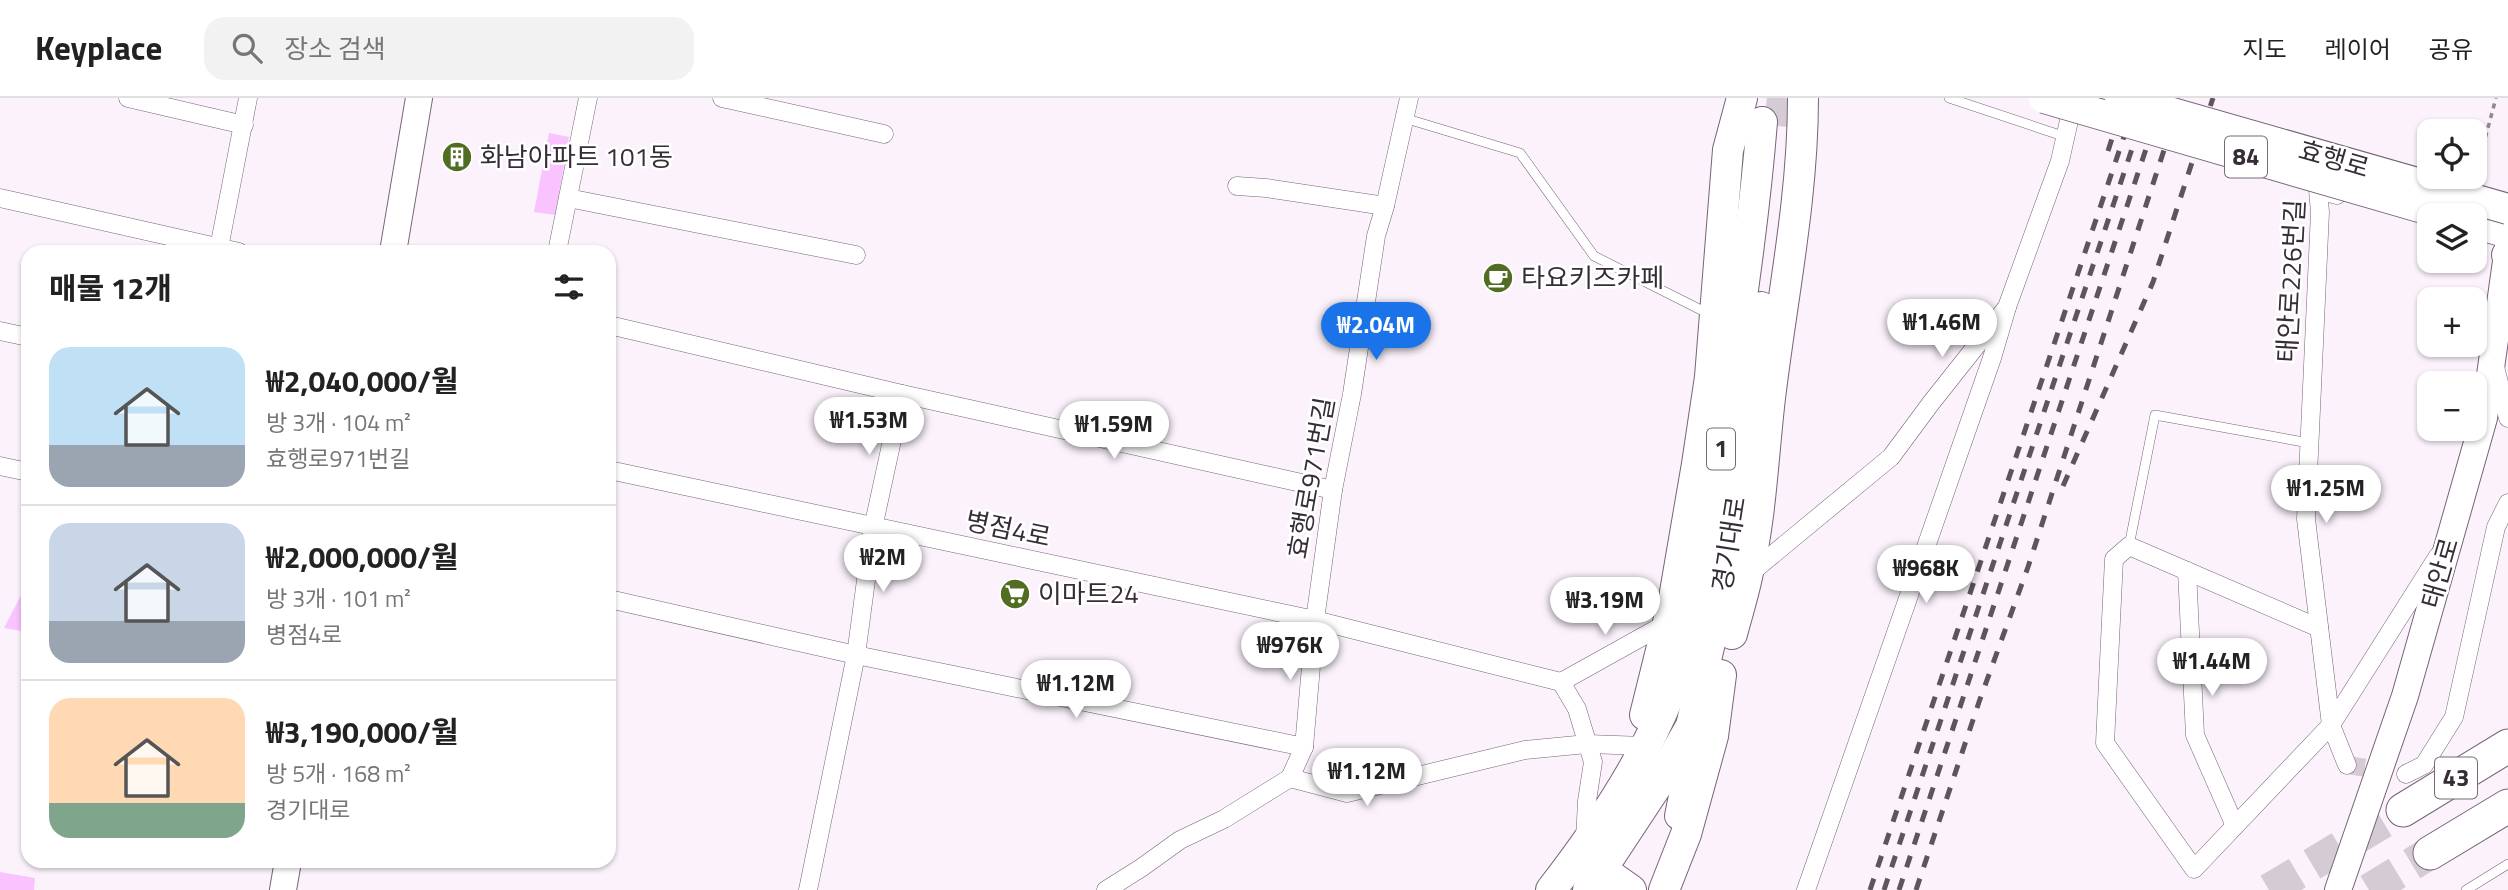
<!DOCTYPE html>
<html lang="ko">
<head>
<meta charset="utf-8">
<style>
	:root { --surface:#fff; --page:#f2f2f2; --text:#222; --muted:#767676; --line:#e0e0e0; --accent:#1a73e8 }
	body { margin:0; font-family:"Titillium Web","Noto Sans KR",sans-serif; background:var(--page); color:var(--text); height:100vh; display:flex; flex-direction:column; font-size:26px; white-space:nowrap }
	* { box-sizing:border-box; margin:0 }
	p { font-size:23px; color:var(--muted) }
	.icon { flex:none; width:38px; height:38px; fill:none; stroke:currentColor; stroke-width:2; stroke-linecap:round; stroke-linejoin:round }
	.map { position:relative; flex:1; overflow:hidden }
	.panel { position:absolute; left:21px; top:147px; width:595px; height:623px; display:flex; flex-direction:column; background:var(--surface); border-radius:21px; box-shadow:0 2px 5px #0004 }
	.panel>* { flex:none }
	.controls { position:absolute; left:2417px; top:21px; display:grid; gap:14px }
	.controls a { display:grid; place-items:center; width:70px; height:70px; border-radius:14px; background:var(--surface); box-shadow:0 2px 5px #0004; font-size:35px }
	.price { position:absolute; translate:-50% -60px; padding:0 16px; border-radius:24px; background:#fff; color:#222; font-size:23px; line-height:46px; filter:drop-shadow(0 2px 4px #0008) }
	.price::after { content:''; position:absolute; left:50%; top:42px; width:21px; height:16px; margin-left:-10px; background:inherit; clip-path:polygon(0 0,100% 0,50% 100%) }
	.price.selected { background:var(--accent); color:#fff }
	ul { padding:0; list-style:none }
	li { display:flex; align-items:center; gap:21px; height:175px; padding:0 28px }
	li+li { border-top:2px solid var(--line) }
	li span { display:grid; place-items:center; flex:none; width:196px; height:140px; border-radius:21px; color:#555 }
	li>.icon { margin-inline-start:auto }
	span .icon { width:84px; height:84px; fill:#fffc; stroke-width:1 }
	li b { font-size:30px }
	h2 { display:flex; justify-content:space-between; align-items:center; height:84px; padding:0 28px; font-size:30px }
	header { display:flex; align-items:center; gap:42px; box-sizing:border-box; height:98px; padding:0 35px; background:var(--surface); border-bottom:2px solid var(--line) }
	header strong { font-size:33px }
	nav { display:flex; gap:38px; margin-inline-start:auto; font-size:24px }
	.search { width:490px; height:63px; background:var(--page); display:flex; align-items:center; gap:18px; box-sizing:border-box; padding:0 24px; border-radius:21px; color:var(--muted); font-size:26px }
	.map>svg:first-child { display:block }
	.green { fill:#f8c3fe }
	.lines { fill:none; stroke-linecap:round; stroke-linejoin:round }
	.street-tunnel { stroke:#d4cbd5; stroke-width:18; stroke-dasharray:18 9; stroke-linecap:butt }
	.primary-tunnel { stroke:#d4cbd5; stroke-width:30; stroke-dasharray:30 15; stroke-linecap:butt }
	.highway-tunnel { stroke:#d4cbd5; stroke-width:33; stroke-dasharray:33 17; stroke-linecap:butt }
	.lane-casing { stroke:#776379; stroke-width:10 }
	.street-casing { stroke:#776379; stroke-width:19 }
	.secondary-casing { stroke:#776379; stroke-width:28 }
	.primary-casing { stroke:#776379; stroke-width:32 }
	.highway-casing { stroke:#776379; stroke-width:35 }
	.path { stroke:#8f8690; stroke-width:3.5; stroke-dasharray:5 5; stroke-linecap:butt }
	.lane { stroke:#fff; stroke-width:9 }
	.street { stroke:#fff; stroke-width:18 }
	.secondary { stroke:#fff; stroke-width:26 }
	.primary { stroke:#fff; stroke-width:30 }
	.highway { stroke:#fff; stroke-width:33 }
	.rail { stroke:#5d545e; stroke-width:5; stroke-dasharray:12 12; stroke-linecap:butt }
	.primary-bridge-casing { stroke:#776379; stroke-width:32; stroke-linecap:butt }
	.primary-bridge { stroke:#fff; stroke-width:30 }
	.labels { text-anchor:middle; stroke-width:5; stroke-linejoin:round; paint-order:stroke }
	.shield { fill:#fff; stroke:#726c73; stroke-width:2 }
	.shield-label { font-size:24px; font-weight:bold; fill:#362d37 }
	.poi-label { font-size:26px; fill:#362d37; stroke:#fff; text-anchor:start }
	.street-label { font-size:26px; fill:#362d37; stroke:#fff }
</style>
</head>
<body>
<header>
<strong>Keyplace</strong>
<div class="search"><svg class="icon" aria-label="search" viewBox="0 0 24 24"><circle cx="10" cy="10" r="6"/><path d="M15 15l6 6"/></svg>장소 검색</div>
<nav><a>지도</a><a>레이어</a><a>공유</a></nav>
</header>
<div class="map">
<svg width="2508" height="792" viewBox="0 0 2508 792">
	<rect width="100%" height="100%" fill="#fbf2fc"/>
	<g class="green">
		<path d="M549,35L569,39L555,117L534,114Z"/>
		<path d="M27,486L28,534L4,530Z"/>
		<path d="M0,774L35,780L34,792H0Z"/>
	</g>
	<g class="lines">
		<path class="street-tunnel" d="M2347,667L2406,676"/>
		<path class="primary-tunnel" d="M1779,28L1782,0"/>
		<g class="highway-tunnel">
			<path d="M2269,792L2403,712"/>
			<path d="M2369,792L2430,755"/>
		</g>
		<g class="lane-casing">
			<g id="lane">
				<path d="M1949,0L2066,39"/>
				<path d="M1404,20L1520,55L1594,158L1709,216"/>
				<path d="M2129,448L2155,317L2309,345"/>
				<path d="M2466,792L2508,766"/>
			</g>
		</g>
		<g class="street-casing">
			<g id="street">
				<path d="M128,0L244,27"/>
				<path d="M722,0L884,36"/>
				<path d="M1237,88L1266,90L1385,108"/>
				<path d="M2337,97L2318,92L2320,114L2306,421L2331,627L2438,458"/>
				<path d="M0,100L239,154"/>
				<path d="M568,100L856,157"/>
				<path d="M219,150L248,0"/>
				<path d="M557,154L588,0"/>
				<path d="M609,227L902,296L1333,392"/>
				<path d="M0,233L28,239"/>
				<path d="M2495,269L2508,320"/>
				<path d="M902,296L873,430L856,557L1304,649"/>
				<path d="M0,368L28,374"/>
				<path d="M609,372L1315,522L1561,584"/>
				<path d="M2187,473L2195,637L2235,728"/>
				<path d="M1748,477L1891,359L1931,305L2007,209L2060,63L2074,0"/>
				<path d="M609,501L856,557L808,792"/>
				<path d="M2319,530L2129,448L2114,461L2105,645L2194,771L2331,627L2347,667"/>
				<path d="M1561,584L1577,611L1593,664L1587,703L1585,742"/>
				<path d="M1561,584L1667,525"/>
				<path d="M2406,676L2424,667L2454,619L2496,429L2508,405"/>
				<path d="M1290,680L1304,649L1315,522L1333,392L1352,296L1376,138L1385,108L1409,0"/>
				<path d="M1106,792L1141,770L1180,742L1224,721L1290,680L1347,695L1525,652L1587,646L1645,648"/>
				<path d="M1806,792L1992,260L2007,209"/>
			</g>
		</g>
		<g class="secondary-casing">
			<g id="secondary">
				<path d="M393,154L419,0"/>
				<path d="M1678,718L1691,653V628"/>
				<path d="M283,792L288,763"/>
				<path d="M2338,792L2405,598L2484,320L2508,149"/>
			</g>
		</g>
		<g class="primary-casing">
			<g id="primary">
				<path d="M2474,125L2508,135"/>
				<path d="M2507,157L2508,158"/>
				<path d="M1732,536C1737,517 1743,498 1747,479C1761,421 1763,360 1770,300C1782,200 1803,101 1803,0"/>
				<path d="M1645,617L1674,500L1697,366L1710,279L1728,52L1742,0"/>
				<path d="M1593,786L1614,780L1631,792"/>
				<path d="M1551,792C1600,729 1653,649 1678,573C1704,491 1713,404 1725,318C1739,220 1754,123 1762,24"/>
				<path d="M1588,792L1658,686L1691,628L1729,461L1761,209"/>
				<path d="M1664,792L1686,736L1713,638L1721,577"/>
			</g>
		</g>
		<g class="highway-casing">
			<g id="highway">
				<path d="M2403,712L2508,648"/>
				<path d="M2430,755L2508,708"/>
			</g>
		</g>
		<path class="path" d="M2475,78L2496,0"/>
		<use href="#lane" class="lane"/>
		<use href="#street" class="street"/>
		<use href="#secondary" class="secondary"/>
		<use href="#primary" class="primary"/>
		<use href="#highway" class="highway"/>
		<g class="rail">
			<path d="M2108,53L2125,0"/>
			<path d="M2063,388L2153,184L2213,0"/>
			<path d="M1870,792L2137,0"/>
			<path d="M1884,792L2149,0"/>
			<path d="M1899,792L2163,0"/>
			<path d="M1916,792L1979,604L2028,469L2181,0"/>
		</g>
		<g class="primary-bridge-casing">
			<g id="primary-bridge">
				<path d="M2044,0L2447,117"/>
				<path d="M2120,0L2508,111"/>
			</g>
		</g>
		<use href="#primary-bridge" class="primary-bridge"/>
	</g>
	<defs>
		<g id="building-disc" transform="scale(1.575)"><circle r="9.5" fill="#516d21" stroke="#fff"/><path d="M-4-6H4V6H1V3H-1V6H-4ZM-2.5-4.3h1.7v1.8h-1.7ZM.8-4.3h1.7v1.8H.8ZM-2.5-1h1.7V.8h-1.7ZM.8-1h1.7V.8H.8Z" fill="#fff"/></g>
		<g id="cafe-disc" transform="scale(1.575)"><circle r="9.5" fill="#516d21" stroke="#fff"/><path d="M-5.5-4.5H6V0H3Q3 3.5 0 3.5H-2.5Q-5.5 3.5-5.5 0ZM3-3.2v2h1.7v-2ZM-6 4.5H4V6H-6Z" fill="#fff"/></g>
		<g id="supermarket-disc" transform="scale(1.575)"><circle r="9.5" fill="#516d21" stroke="#fff"/><path d="M-6-5.5h2.5l.6 2H6L4.5 2H-2.5L-4.4-4H-6ZM-1.5 3.2a1.3 1.3 0 1 0 .1 0ZM3 3.2a1.3 1.3 0 1 0 .1 0Z" fill="#fff"/></g>
	</defs>
	<g fill-rule="evenodd">
		<use href="#building-disc" x="457" y="59"/>
		<use href="#cafe-disc" x="1498" y="180"/>
		<use href="#supermarket-disc" x="1015" y="496"/>
	</g>
	<g class="labels">
		<g class="shield">
			<rect x="2225" y="38.5" width="42" height="41" rx="5"/>
			<rect x="1707" y="330.5" width="28" height="41" rx="5"/>
			<rect x="2435" y="659.5" width="42" height="41" rx="5"/>
		</g>
		<g class="shield-label">
			<text x="2246" y="67">84</text>
			<text x="1721" y="359">1</text>
			<text x="2456" y="688">43</text>
		</g>
		<g class="poi-label">
			<text x="480" y="68">화남아파트 101동</text>
			<text x="1521" y="189">타요키즈카페</text>
			<text x="1038" y="505">이마트24</text>
		</g>
		<g class="street-label">
			<text transform="translate(2334 61) rotate(16)" y="9">효행로</text>
			<text transform="translate(2291 183) rotate(-87)" y="9">태안로226번길</text>
			<text transform="translate(1311 380) rotate(-80)" y="9">효행로971번길</text>
			<text transform="translate(1008 431) rotate(12)" y="9">병점4로</text>
			<text transform="translate(1729 446) rotate(-81)" y="9">경기대로</text>
			<text transform="translate(2440 475) rotate(-74)" y="9">태안로</text>
		</g>
	</g>
</svg>
<div class="controls">
<a><svg class="icon" aria-label="locate" viewBox="0 0 24 24"><circle cx="12" cy="12" r="6"/><path d="M12 2v4M12 18v4M2 12h4M18 12h4"/></svg></a>
<a><svg class="icon" aria-label="layers" viewBox="0 0 24 24"><path d="M12 4l9 5-9 5-9-5zM3 14l9 5 9-5"/></svg></a>
<a>+</a>
<a>−</a>
</div>
<b class="price" style="left:1942px;top:261px">₩1.46M</b>
<b class="price selected" style="left:1376px;top:264px">₩2.04M</b>
<b class="price" style="left:869px;top:359px">₩1.53M</b>
<b class="price" style="left:1114px;top:363px">₩1.59M</b>
<b class="price" style="left:2326px;top:427px">₩1.25M</b>
<b class="price" style="left:883px;top:496px">₩2M</b>
<b class="price" style="left:1926px;top:507px">₩968K</b>
<b class="price" style="left:1605px;top:539px">₩3.19M</b>
<b class="price" style="left:1290px;top:584px">₩976K</b>
<b class="price" style="left:2212px;top:600px">₩1.44M</b>
<b class="price" style="left:1076px;top:622px">₩1.12M</b>
<b class="price" style="left:1367px;top:710px">₩1.12M</b>
<section class="panel">
<h2>매물 12개<svg class="icon" aria-label="filters" viewBox="0 0 24 24"><path d="M4 7h16M4 17h16"/><circle cx="9" cy="7" r="2"/><circle cx="15" cy="17" r="2"/></svg></h2>
<ul>
<li><span style="background:linear-gradient(#bfe0f5 70%,#9aa5b1 0)"><svg class="icon" aria-label="home" viewBox="0 0 24 24"><path d="M3 11l9-7 9 7M6 9v11h12V9"/></svg></span><div><b>₩2,040,000/월</b><p>방 3개 · 104 m²</p><p>효행로971번길</p></div></li>
<li><span style="background:linear-gradient(#c9d6e8 70%,#9aa5b1 0)"><svg class="icon" aria-label="home" viewBox="0 0 24 24"><path d="M3 11l9-7 9 7M6 9v11h12V9"/></svg></span><div><b>₩2,000,000/월</b><p>방 3개 · 101 m²</p><p>병점4로</p></div></li>
<li><span style="background:linear-gradient(#ffd9b3 75%,#7fa58c 0)"><svg class="icon" aria-label="home" viewBox="0 0 24 24"><path d="M3 11l9-7 9 7M6 9v11h12V9"/></svg></span><div><b>₩3,190,000/월</b><p>방 5개 · 168 m²</p><p>경기대로</p></div></li>
</ul>
</section>
</div>
</body>
</html>
